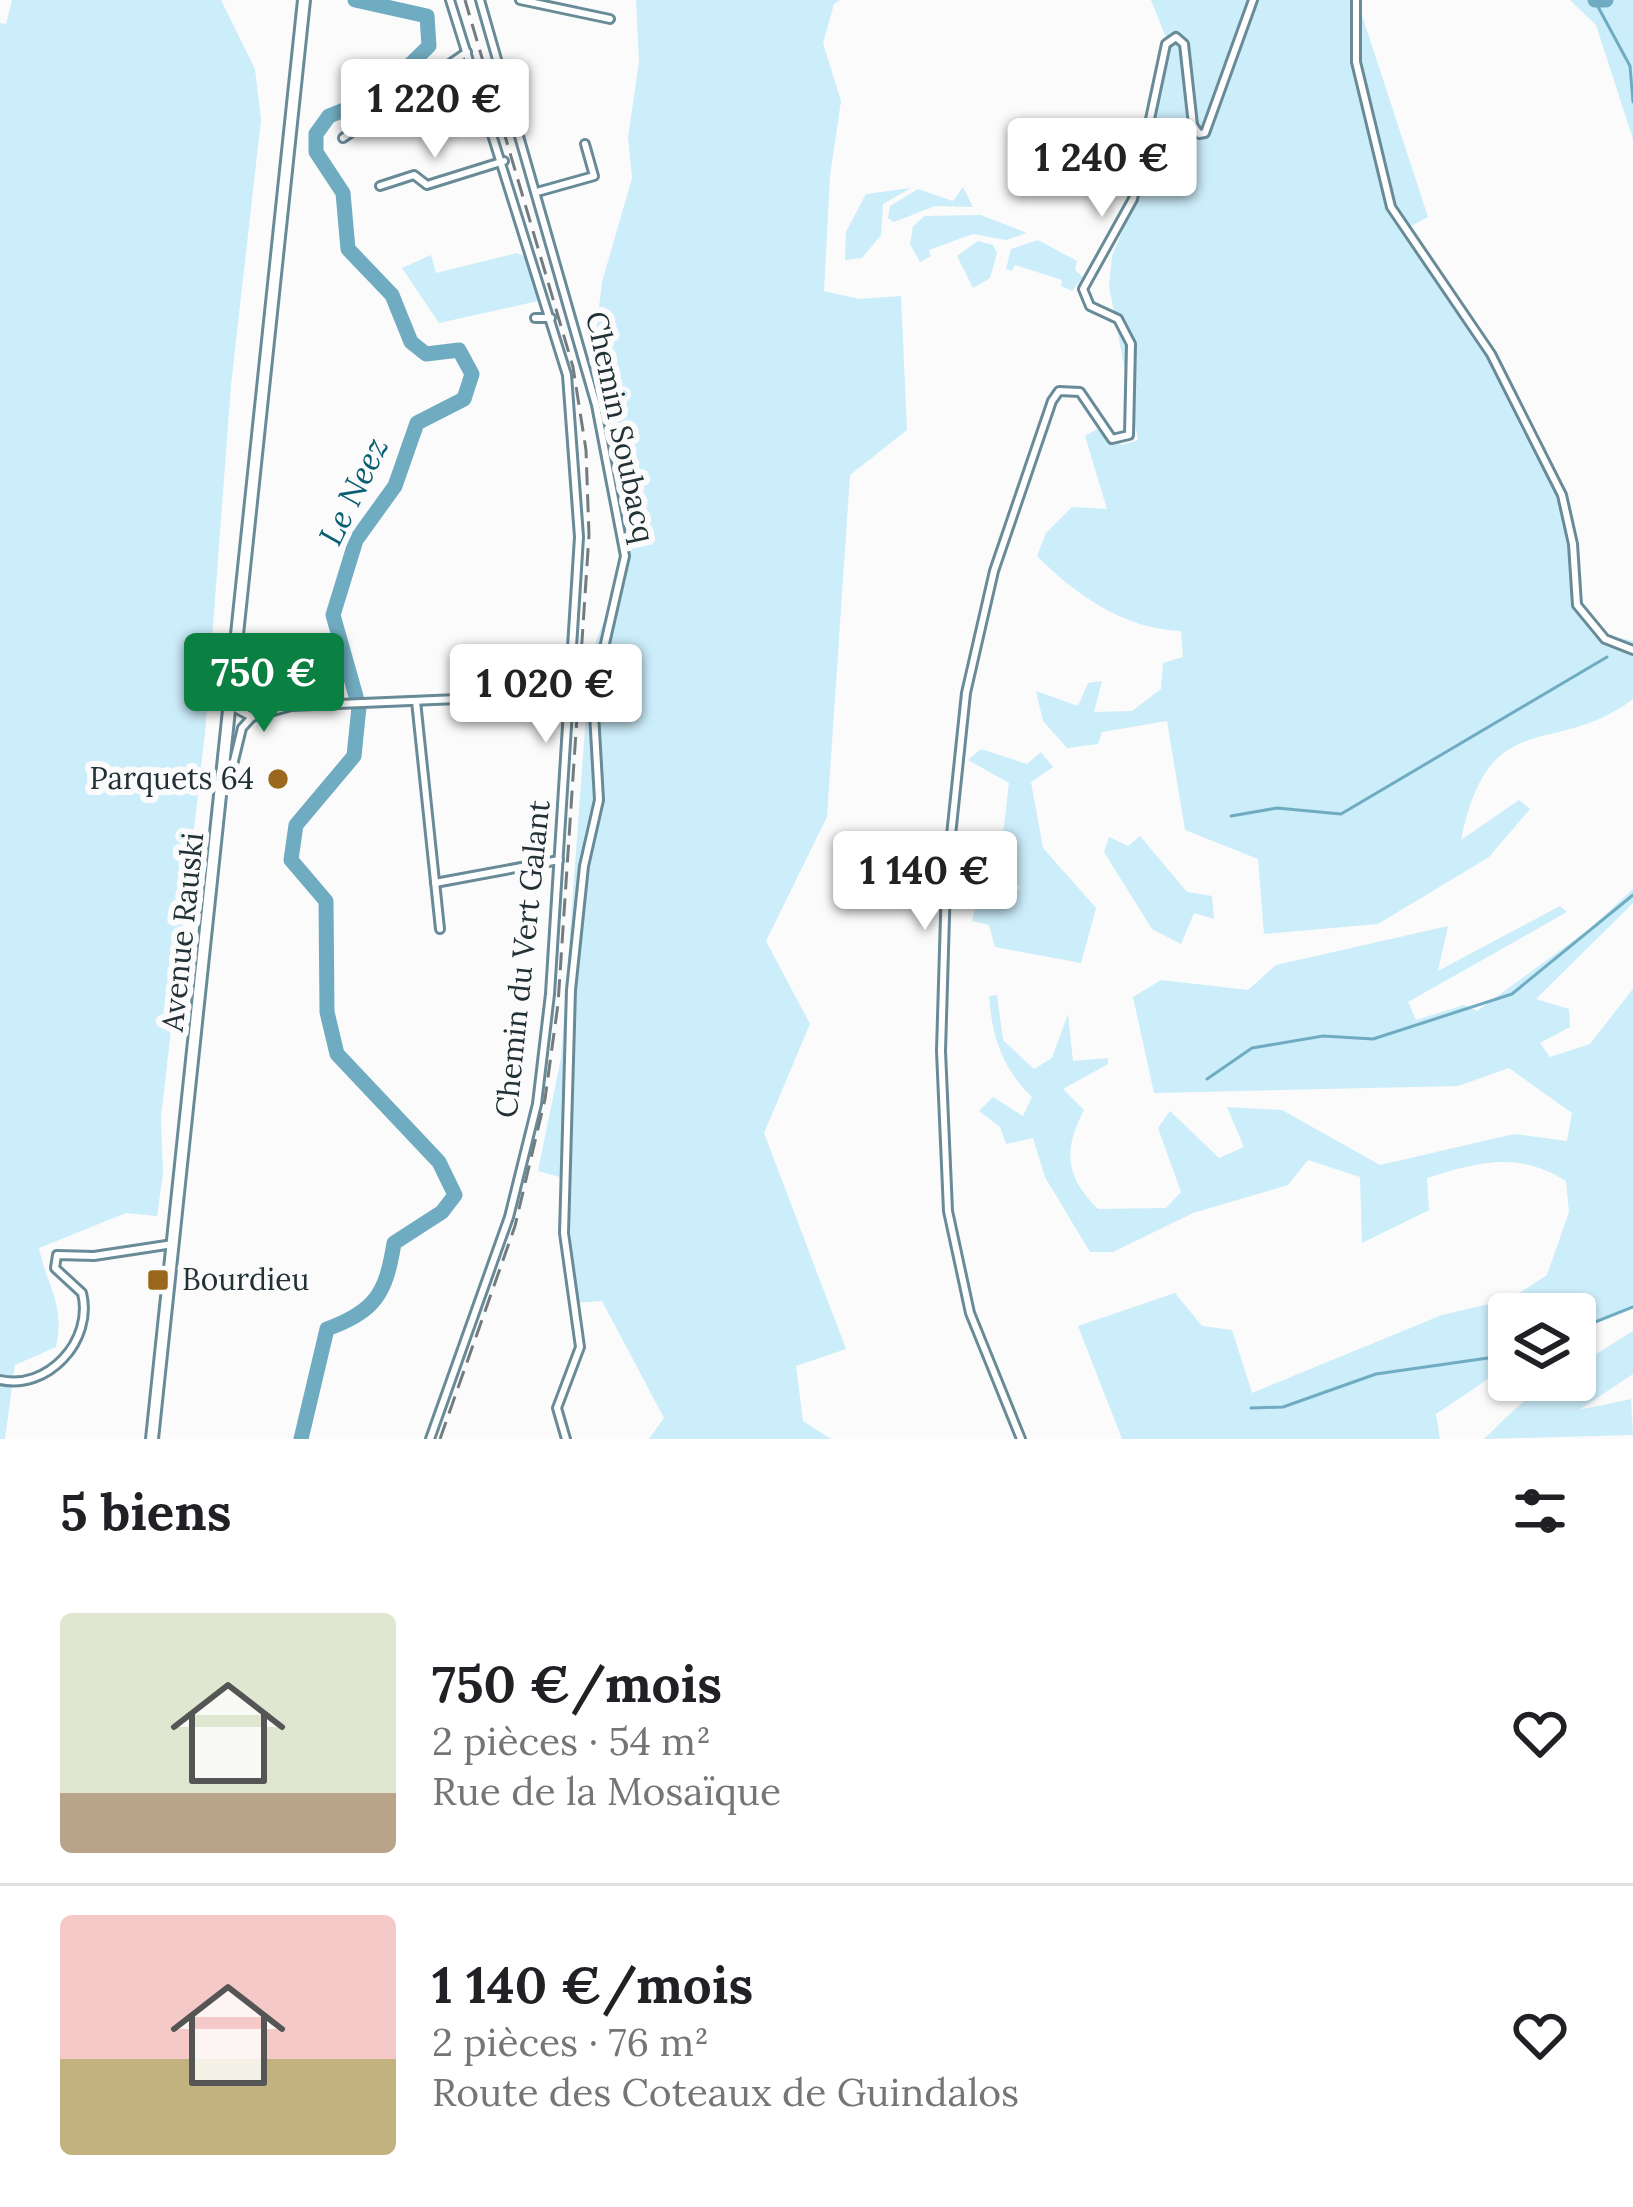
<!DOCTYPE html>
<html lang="fr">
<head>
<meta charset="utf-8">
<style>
	:root { --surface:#fff; --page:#f2f2f2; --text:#202124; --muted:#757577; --line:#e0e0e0; --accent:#0b8043 }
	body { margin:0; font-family:Lora,serif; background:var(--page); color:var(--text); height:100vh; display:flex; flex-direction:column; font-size:45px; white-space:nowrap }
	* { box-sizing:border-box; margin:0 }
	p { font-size:39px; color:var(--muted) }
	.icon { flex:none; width:66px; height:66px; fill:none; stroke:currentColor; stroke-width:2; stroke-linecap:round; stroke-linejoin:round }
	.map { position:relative; height:1439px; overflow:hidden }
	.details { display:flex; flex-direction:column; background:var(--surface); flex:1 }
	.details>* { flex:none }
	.tools { position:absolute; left:1488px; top:1293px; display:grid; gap:24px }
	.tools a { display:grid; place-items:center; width:108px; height:108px; border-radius:12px; background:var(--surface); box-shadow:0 3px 9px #0004; font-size:60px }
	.price { position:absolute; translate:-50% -102px; padding:0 27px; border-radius:12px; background:#fff; color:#222; font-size:39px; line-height:78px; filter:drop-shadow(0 3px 6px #0008) }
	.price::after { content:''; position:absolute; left:50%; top:72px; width:36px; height:27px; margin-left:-18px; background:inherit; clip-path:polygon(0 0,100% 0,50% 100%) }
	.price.on { background:var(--accent); color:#fff }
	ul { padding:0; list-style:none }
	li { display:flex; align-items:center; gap:36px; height:300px; padding:0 60px }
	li+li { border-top:3px solid var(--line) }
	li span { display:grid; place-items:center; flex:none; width:336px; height:240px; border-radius:12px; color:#555 }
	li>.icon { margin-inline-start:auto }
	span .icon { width:144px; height:144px; fill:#fffc; stroke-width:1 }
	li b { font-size:51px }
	h2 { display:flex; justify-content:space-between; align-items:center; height:144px; padding:0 60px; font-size:51px }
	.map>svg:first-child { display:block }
	.green { fill:#ccedfa }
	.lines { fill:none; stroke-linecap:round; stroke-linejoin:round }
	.stream { stroke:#70acc1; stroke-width:3 }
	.river { stroke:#70acc1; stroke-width:15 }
	.street-casing { stroke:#688b97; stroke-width:12 }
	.primary-casing { stroke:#688b97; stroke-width:16 }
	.street { stroke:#fff; stroke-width:6 }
	.primary { stroke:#fff; stroke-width:10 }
	.rail { stroke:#727c7f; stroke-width:3; stroke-dasharray:18 9; stroke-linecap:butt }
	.poi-dot { fill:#9a681c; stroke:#fbfbfb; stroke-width:4.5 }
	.labels { text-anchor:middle; stroke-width:12; stroke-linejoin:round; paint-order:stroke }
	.street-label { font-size:30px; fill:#223136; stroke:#fbfbfb }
	.poi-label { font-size:30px; fill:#223136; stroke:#fbfbfb; text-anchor:end }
	.water-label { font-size:33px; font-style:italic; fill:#095e74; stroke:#fbfbfb }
</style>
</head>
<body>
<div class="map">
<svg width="1633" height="1439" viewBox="0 0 1633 1439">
	<rect width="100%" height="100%" fill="#fbfbfb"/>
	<g class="green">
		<path d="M12,0H221L255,69L261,120L231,385L205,733L161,1117L163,1174L157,1216L126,1213L39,1248C48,1290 65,1303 56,1347L15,1365L5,1439H0V23L6,24Z"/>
		<path d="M636,0H840L834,4L823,43L841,101L830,176L824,291L859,299L901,296L907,430L850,475L827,817L766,941L810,1024L764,1133L846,1349L796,1366L803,1421L831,1439H649L664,1418L602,1301L575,1303L567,1179L538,1171L561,1058L587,701L596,641L628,563L626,525L592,365L602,282L632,178L628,137L639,62Z"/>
		<path d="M1151,0H1357L1428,217L1409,227L1490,360L1564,508L1573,599L1598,633L1633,641V699C1555,759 1489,702 1461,840L1519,800L1530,809L1489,857L1378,924L1264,934L1258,859L1185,830L1167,721L1102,732L1098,744L1067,748L1043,721L1036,691L1078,706L1088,683L1102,681L1094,712L1132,711L1161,689L1163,663L1183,657L1181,631C1124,629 1076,595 1037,556L1046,533L1072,507L1107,509L1085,436L1097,429L1122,445L1138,440L1109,286L1112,256L1141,186L1167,40Z"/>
		<path d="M1570,0H1633V139L1596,25Z"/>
		<path d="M963,187L973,207L935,206L894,222L888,218L890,206L918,189L953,201Z"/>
		<path d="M911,188L883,204L881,235L862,258L845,260L846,232L866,194Z"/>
		<path d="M981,215L1027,233L1006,240L973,234L929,250L931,256L920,262L910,244L913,226L925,216Z"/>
		<path d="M1038,240L1077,261L1075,270L1083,277L1072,291L1061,286L1062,280L1015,265L1012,271L1006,269L1011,249Z"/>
		<path d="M978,241L993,245L997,253L990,278L973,288L957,256Z"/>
		<path d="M517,253L526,257L538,301L439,323L402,268L431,255L436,273Z"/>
		<path d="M981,749L1027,764L1041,752L1053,767L1031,782L1043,848L1096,908L1081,963L995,947L989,925L972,921L977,901L1015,895L1020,887L999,868L1009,783L968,760Z"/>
		<path d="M1140,836L1187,892L1212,896L1214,919L1194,913L1181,944L1152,929L1104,852L1109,837L1128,846Z"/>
		<path d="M1633,889V903L1536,999L1569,1009L1570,1027L1540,1043L1550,1057L1590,1044L1633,989V1306L1575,1328V1314H1509V1365L1436,1414L1440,1439H1122L1078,1326L1175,1293L1202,1326L1232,1330L1252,1393L1442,1315L1510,1299L1547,1275L1569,1212L1566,1181C1517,1151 1479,1162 1427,1178L1429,1210L1362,1243L1360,1177L1308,1160L1288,1185L1193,1213L1113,1252H1090L1045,1177L1033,1138L1006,1144L1000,1127L979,1111L993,1097L1023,1116L1032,1097C1002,1068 992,1037 989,996L997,995L1003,1040L1034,1069L1052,1058L1068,1014L1073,1061L1108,1058V1064L1063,1089L1084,1110C1063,1150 1065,1177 1098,1209L1166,1208L1181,1192L1158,1128L1170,1111L1219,1158L1244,1147L1227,1107L1282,1110L1380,1165L1514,1134L1567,1141L1572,1113L1509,1068L1458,1086L1154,1093L1133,997L1161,980L1248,990L1276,965L1448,926L1438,971L1560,906L1567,912L1408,1002L1416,1020L1464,1005L1477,1011L1592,927Z"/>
		<path d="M1633,1331V1374L1579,1410L1631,1399L1633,1435L1484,1439C1510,1415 1537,1380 1575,1380V1367Z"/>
	</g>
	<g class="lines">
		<g class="stream">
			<path d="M1596,3L1630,66L1633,102"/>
			<path d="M1231,816L1277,808L1341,814L1607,657"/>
			<path d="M1207,1079L1252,1048L1323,1036L1373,1039L1512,994L1633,895"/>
			<path d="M1575,1330L1633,1307"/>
			<path d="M1251,1408L1283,1407L1376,1374L1509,1355"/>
		</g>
		<g class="river">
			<path d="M1595,0H1606"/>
			<path d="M301,1439L327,1329C376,1311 386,1293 394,1243L442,1212L455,1195L439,1162L337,1054L327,1012L326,901L291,860L296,825L354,756L359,707L333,615L356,540L395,486L417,423L464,399L472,374L459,350L426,354L411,342L392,295L348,249L343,193L316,152V134L329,116L377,97L429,46L427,16L355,0"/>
		</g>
		<g class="street-casing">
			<g id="street">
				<path d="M480,0L596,405L625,556L593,696L599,800L584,866L571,990L564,1233L580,1347L557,1408L566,1439"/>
				<path d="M520,0L610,19"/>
				<path d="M1356,0V62L1391,207L1491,354L1562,495L1573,544L1577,605L1605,639L1633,650"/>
				<path d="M343,138L467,52"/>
				<path d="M380,186L414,175L427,185L504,161"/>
				<path d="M537,192L594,176L585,144"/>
				<path d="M535,318H551"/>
				<path d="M233,691L287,705"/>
				<path d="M416,701L440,929"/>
				<path d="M233,707L252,717L261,708L258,698"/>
				<path d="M224,777L232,769L242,728L252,717L291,706L482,698L572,659"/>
				<path d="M435,883L559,860"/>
				<path d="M0,1380C47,1391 94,1341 82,1293L55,1268L57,1255L94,1256L173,1244"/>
				<path d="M430,1439L509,1217L537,1104L550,994L579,537L567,375L450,0"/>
				<path d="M1021,1439L970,1313L948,1211L941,1051L946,883L966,693L994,571L1052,401L1059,391L1080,392L1112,439L1129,435L1131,344L1118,319L1090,306L1083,289L1133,199L1166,44L1176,37L1184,44L1193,125L1199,134L1205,133L1253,0"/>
			</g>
		</g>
		<g class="primary-casing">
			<path id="primary" d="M152,1439L304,0"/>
		</g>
		<use href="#street" class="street"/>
		<use href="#primary" class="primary"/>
		<path class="rail" d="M440,1439L515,1226L545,1099L558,1004L589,535L586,450L573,367L465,0"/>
	</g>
	<g class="poi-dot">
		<circle cx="278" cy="779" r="12"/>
		<rect x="146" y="1268" width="24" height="24" rx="6"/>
	</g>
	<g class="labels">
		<g class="street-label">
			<text transform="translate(620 427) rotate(78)" y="10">Chemin Soubacq</text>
			<text transform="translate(183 932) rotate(-84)" y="10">Avenue Rauski</text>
			<text transform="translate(523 959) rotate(-84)" y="10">Chemin du Vert Galant</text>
		</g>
		<g class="poi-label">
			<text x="254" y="789">Parquets 64</text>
			<text x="182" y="1290" text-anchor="start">Bourdieu</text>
		</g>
		<g class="water-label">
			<text transform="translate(353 491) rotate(-64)" y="12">Le Neez</text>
		</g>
	</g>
</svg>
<div class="tools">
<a><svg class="icon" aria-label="layers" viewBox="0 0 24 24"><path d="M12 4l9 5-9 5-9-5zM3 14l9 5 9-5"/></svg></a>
</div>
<b class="price" style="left:435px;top:161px">1 220 €</b>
<b class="price" style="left:1102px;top:220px">1 240 €</b>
<b class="price on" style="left:264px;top:735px">750 €</b>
<b class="price" style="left:546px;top:746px">1 020 €</b>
<b class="price" style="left:925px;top:933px">1 140 €</b>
</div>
<section class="details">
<h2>5 biens<svg class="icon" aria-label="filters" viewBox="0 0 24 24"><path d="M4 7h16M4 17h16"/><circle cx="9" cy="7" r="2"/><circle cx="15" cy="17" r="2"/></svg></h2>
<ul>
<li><span style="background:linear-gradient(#dfe7d0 75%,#b9a48a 0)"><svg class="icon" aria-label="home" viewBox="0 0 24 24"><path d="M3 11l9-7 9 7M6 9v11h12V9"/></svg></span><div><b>750 €/mois</b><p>2 pièces · 54 m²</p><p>Rue de la Mosaïque</p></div><svg class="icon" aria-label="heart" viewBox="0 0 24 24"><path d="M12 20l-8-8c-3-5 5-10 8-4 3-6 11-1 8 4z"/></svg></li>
<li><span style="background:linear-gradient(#f6c9c9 60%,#c2b280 0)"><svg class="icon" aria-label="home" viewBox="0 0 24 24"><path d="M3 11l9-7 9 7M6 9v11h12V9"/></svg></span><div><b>1 140 €/mois</b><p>2 pièces · 76 m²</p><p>Route des Coteaux de Guindalos</p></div><svg class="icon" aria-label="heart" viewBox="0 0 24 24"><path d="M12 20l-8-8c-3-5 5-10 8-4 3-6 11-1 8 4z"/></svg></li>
</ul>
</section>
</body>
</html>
